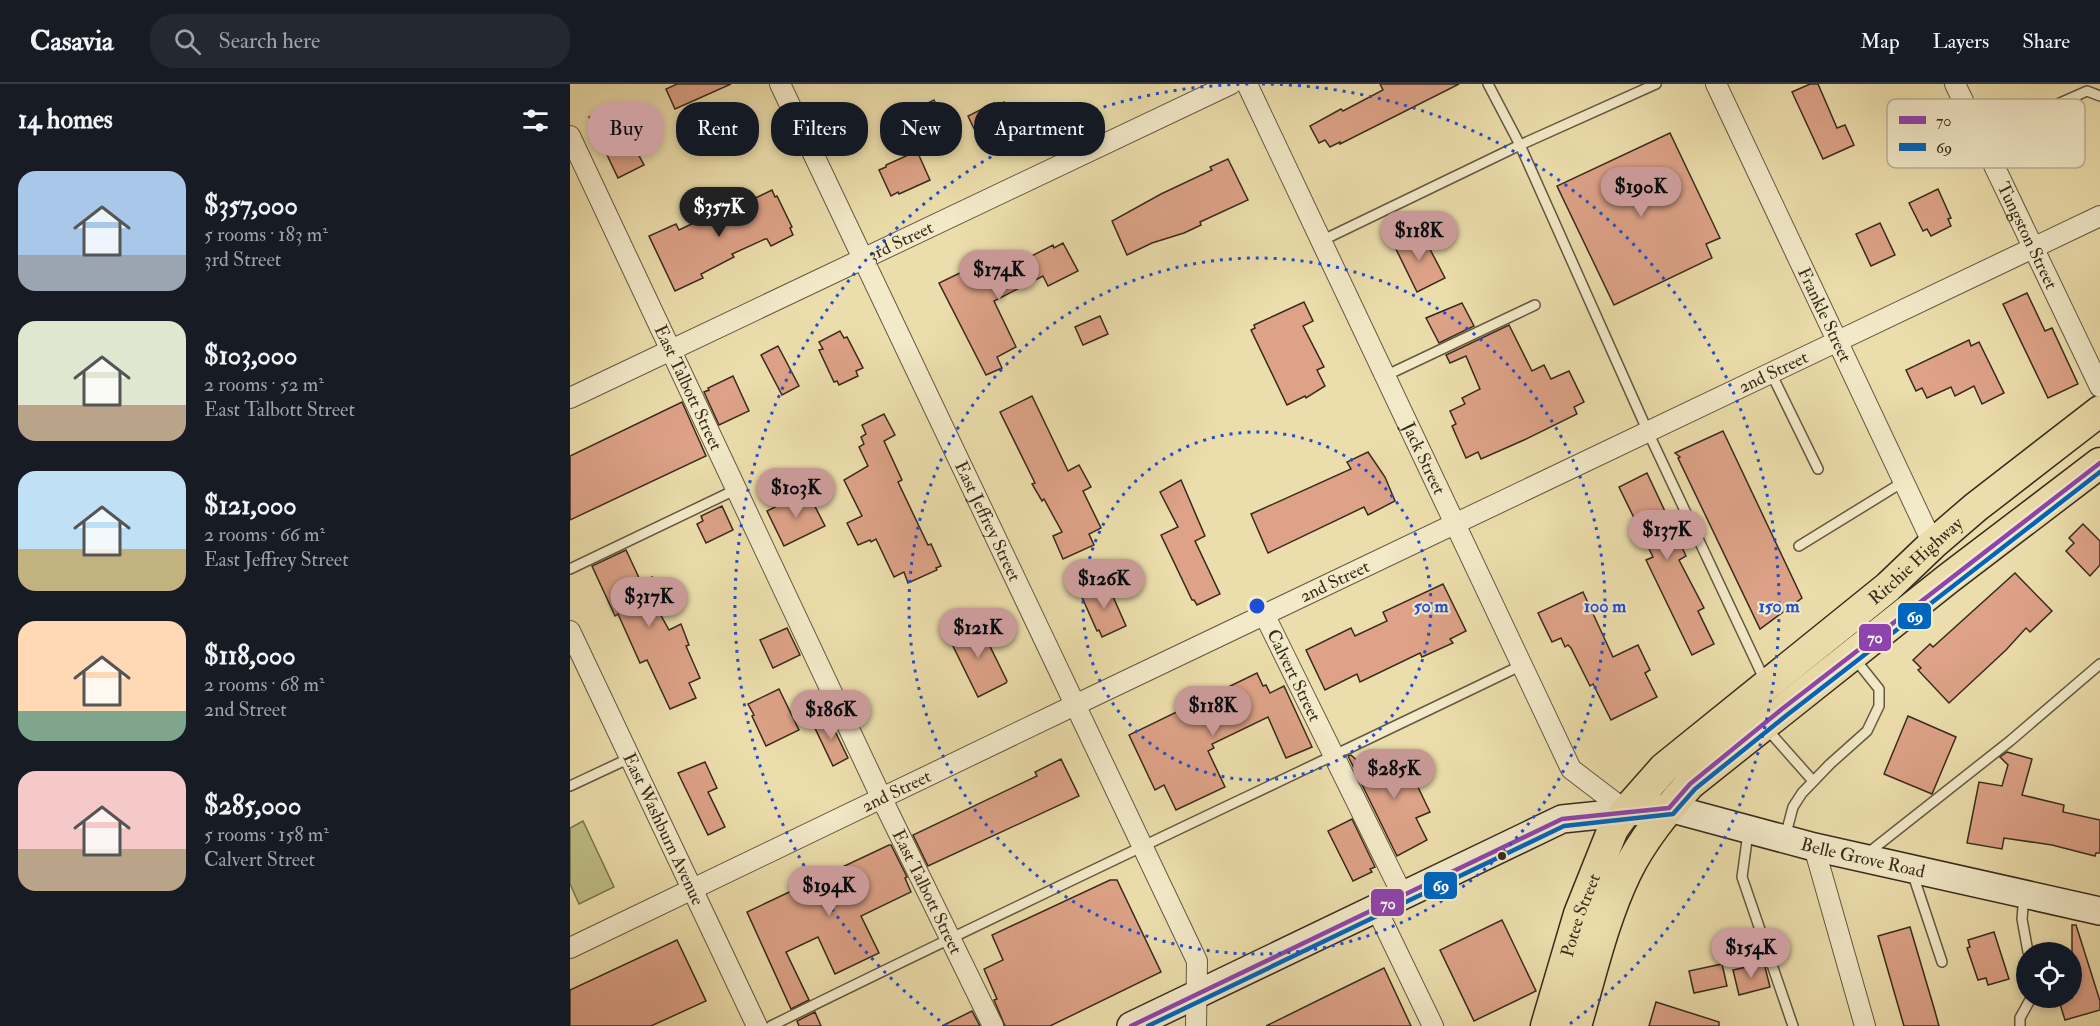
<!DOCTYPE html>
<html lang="en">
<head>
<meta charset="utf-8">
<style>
	:root { --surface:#171b24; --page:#242831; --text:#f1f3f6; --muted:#9ea1a6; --line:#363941; --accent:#c59692 }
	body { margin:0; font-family:"IM FELL Double Pica",serif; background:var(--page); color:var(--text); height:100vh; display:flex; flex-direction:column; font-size:22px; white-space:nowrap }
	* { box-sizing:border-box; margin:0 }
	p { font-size:20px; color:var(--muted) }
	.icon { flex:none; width:33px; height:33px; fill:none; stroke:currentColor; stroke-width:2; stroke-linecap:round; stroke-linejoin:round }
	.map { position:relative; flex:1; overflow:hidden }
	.side { display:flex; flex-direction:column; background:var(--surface); width:570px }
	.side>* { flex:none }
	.hud { position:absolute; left:18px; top:18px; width:570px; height:54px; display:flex; gap:12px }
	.controls { position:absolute; left:1446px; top:858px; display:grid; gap:12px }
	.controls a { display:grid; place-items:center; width:66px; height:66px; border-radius:50%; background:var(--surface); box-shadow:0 3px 9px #0003; font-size:30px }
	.price { position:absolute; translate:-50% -51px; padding:0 14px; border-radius:21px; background:var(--accent); color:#111; font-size:20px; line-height:39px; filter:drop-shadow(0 2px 3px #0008) }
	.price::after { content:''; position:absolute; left:50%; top:36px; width:18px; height:14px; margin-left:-9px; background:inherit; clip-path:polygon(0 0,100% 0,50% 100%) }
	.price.on { background:#222; color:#fff }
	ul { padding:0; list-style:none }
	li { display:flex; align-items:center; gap:18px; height:150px; padding:0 18px }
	li span { display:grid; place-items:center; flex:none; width:168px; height:120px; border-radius:18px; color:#555 }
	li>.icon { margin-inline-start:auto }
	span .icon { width:72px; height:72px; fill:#fffc; stroke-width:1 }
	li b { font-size:26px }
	h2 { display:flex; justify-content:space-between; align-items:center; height:72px; padding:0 18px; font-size:26px }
	.pill { padding:0 21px; border-radius:24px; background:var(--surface); box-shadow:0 3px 9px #0003; font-size:21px; line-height:54px }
	.pill.on { background:var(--accent); color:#111 }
	header { display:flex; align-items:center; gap:36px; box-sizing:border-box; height:84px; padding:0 30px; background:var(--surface); border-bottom:2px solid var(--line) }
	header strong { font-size:28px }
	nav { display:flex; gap:33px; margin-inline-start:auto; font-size:21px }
	.search { width:420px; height:54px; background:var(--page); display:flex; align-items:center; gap:15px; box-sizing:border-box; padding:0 21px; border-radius:24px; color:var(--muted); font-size:22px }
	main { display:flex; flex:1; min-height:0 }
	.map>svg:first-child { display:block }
	.green { fill:#bebf85; stroke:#7b7550; stroke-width:1.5 }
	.building { fill:#dda287; stroke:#382b1c; stroke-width:1.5 }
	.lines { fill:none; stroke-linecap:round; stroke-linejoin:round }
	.lane-casing { stroke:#655840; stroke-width:12 }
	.street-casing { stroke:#655840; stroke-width:22 }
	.secondary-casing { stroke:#382b1c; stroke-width:30 }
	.primary-casing { stroke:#382b1c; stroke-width:33 }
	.lane { stroke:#f3eac9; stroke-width:9 }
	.street { stroke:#f3eac9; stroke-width:20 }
	.secondary { stroke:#f3eac9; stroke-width:27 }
	.primary { stroke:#ecdeac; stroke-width:30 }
	.bus-1-casing { stroke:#f3eac9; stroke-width:9 }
	.bus-2-casing { stroke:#f3eac9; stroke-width:9 }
	.bus-1 { stroke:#8e44ad; stroke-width:4.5 }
	.bus-2 { stroke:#0065bd; stroke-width:4.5 }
	.ring { fill:none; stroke:#1d4ed8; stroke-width:3; stroke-dasharray:3 6 }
	.bus-dot { fill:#382b1c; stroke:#f3eac9; stroke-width:2 }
	.labels { text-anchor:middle; stroke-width:4.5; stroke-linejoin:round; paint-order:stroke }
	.street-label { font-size:18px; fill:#382b1c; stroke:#f3eac9 }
	.key { fill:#f3eac9; stroke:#bbb195; stroke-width:1.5 }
	.key-label { font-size:16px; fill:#382b1c }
	.centre { fill:#1d4ed8; stroke:#f3eac9; stroke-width:3 }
	.ring-label { font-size:18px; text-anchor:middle; font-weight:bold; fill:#1d4ed8; stroke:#f3eac9; stroke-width:4.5; stroke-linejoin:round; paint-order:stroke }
	.line-badge { stroke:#f3eac9; stroke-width:2 }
	.badge-label { font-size:16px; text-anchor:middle; font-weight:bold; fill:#fff }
</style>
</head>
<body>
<header>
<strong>Casavia</strong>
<div class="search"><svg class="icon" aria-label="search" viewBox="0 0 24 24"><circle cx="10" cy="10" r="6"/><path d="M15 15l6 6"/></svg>Search here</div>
<nav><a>Map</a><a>Layers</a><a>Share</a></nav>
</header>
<main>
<section class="side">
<h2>14 homes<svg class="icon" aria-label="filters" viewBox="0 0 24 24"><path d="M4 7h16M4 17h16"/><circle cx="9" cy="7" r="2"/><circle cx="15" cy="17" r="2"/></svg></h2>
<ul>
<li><span style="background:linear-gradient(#a9c7e8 70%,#9aa5b1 0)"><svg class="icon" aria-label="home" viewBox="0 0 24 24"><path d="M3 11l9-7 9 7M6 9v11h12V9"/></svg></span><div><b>$357,000</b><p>5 rooms · 183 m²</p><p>3rd Street</p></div></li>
<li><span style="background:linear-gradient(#dfe7d0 70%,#b9a48a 0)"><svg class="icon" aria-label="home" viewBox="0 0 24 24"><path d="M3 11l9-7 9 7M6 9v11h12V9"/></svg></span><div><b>$103,000</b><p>2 rooms · 52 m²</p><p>East Talbott Street</p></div></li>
<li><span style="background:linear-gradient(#bfe0f5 65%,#c2b280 0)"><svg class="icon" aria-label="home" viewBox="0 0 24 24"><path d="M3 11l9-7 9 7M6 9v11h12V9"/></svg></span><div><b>$121,000</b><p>2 rooms · 66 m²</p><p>East Jeffrey Street</p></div></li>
<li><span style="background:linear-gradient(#ffd9b3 75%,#7fa58c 0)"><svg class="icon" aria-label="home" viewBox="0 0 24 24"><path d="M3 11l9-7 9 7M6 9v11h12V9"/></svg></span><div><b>$118,000</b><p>2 rooms · 68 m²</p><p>2nd Street</p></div></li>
<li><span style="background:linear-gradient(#f6c9c9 65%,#b9a48a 0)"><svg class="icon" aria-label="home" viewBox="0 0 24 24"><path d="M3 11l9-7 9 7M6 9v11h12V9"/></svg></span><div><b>$285,000</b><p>5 rooms · 158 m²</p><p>Calvert Street</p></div></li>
</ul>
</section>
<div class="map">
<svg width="1530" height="942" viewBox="0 0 1530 942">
	<rect width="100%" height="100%" fill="#ecdeac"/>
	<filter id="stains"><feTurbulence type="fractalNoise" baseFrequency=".00333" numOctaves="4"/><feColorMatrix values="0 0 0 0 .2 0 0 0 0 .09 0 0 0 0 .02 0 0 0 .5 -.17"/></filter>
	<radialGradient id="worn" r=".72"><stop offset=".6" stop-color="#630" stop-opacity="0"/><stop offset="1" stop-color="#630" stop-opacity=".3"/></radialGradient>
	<path class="green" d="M13,737L44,803L9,820L0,800V744Z"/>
	<g class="building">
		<path d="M107,0H161L105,25L96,5Z"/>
		<path d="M810,0H889L770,60V58L760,63L755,56L749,59L740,42L771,25L773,27L813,6Z"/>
		<path d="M1240,0H1248L1267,44L1275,41L1284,61L1253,75L1222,8Z"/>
		<path d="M364,16L376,42L355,52L343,26Z"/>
		<path d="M434,18L445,42L420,54L418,51L409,55L398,32L424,19L425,22Z"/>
		<path d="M34,26L50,57L59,53L74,81L48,94L19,33Z"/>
		<path d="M1100,49L1150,154L1136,160L1142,174L1044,221L987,102Z"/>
		<path d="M347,67L360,96L329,110L328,108L321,112L309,86L316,83V81Z"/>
		<path d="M658,75L678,116L630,138L631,141L614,149L582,159L557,171L542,137L591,110L642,86L640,83Z"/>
		<path d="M1368,105L1381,134L1378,135L1381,142L1361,152L1357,145L1353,147L1339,119Z"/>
		<path d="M202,106L205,113L207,112L222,143L220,144L223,151L201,162L197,155H195L162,170L164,173L131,190L133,194L105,207L79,152L106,140L109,146L153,125L155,129Z"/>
		<path d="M1310,139L1325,171L1301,182L1286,150Z"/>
		<path d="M851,148L875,194L847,208L824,161Z"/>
		<path d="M493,159L508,187L478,202L473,192L424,217L446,263L427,273L432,284L416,291L369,199L396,186L399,191L406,187L411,198L483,161L484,164Z"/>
		<path d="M1457,209L1475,247L1482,244L1508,300L1478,314L1433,220Z"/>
		<path d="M734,218L743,237L733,242L754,283L747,286L755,302L736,314L735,312L717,321L681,246L685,244L684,241Z"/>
		<path d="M892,219L904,242L869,259L856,234Z"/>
		<path d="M530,232L538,250L513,261L505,243Z"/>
		<path d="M939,241L962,287L974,281L981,295L999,287L1014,318L1004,323L1007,330L954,356L911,375L908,368L896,374L882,342L886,340L880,327L895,320L892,314L910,305L896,272L880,279L876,271Z"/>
		<path d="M270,247L274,254L277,253L293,284L286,287L288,292L269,301L267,297L264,298L249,266L253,265L249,258Z"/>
		<path d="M1399,256L1401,262L1409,258L1434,309L1412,320L1404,302L1385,312L1381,303L1357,314L1352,304L1346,307L1336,286Z"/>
		<path d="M208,262L229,302L212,311L191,271Z"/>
		<path d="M163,292L179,327L149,341L134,308L139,306L138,304Z"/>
		<path d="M462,312L498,387L509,381L521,403L513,407L531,444L519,450L524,461L493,475L483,452L492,448L474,415L472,417L462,400L465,399L430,328Z"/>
		<path d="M112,318L136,372L0,436V372Z"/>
		<path d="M314,330L325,351L314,357L332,396L328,398L358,461L361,460L371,482L366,484L367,486L338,499L334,488L324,493L306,455L301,458L300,456L288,461L277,439L292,432L274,396L298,382L289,363L294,360L291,353L296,350L292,341Z"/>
		<path d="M1153,347L1232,514L1190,545L1108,374L1110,373L1105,369Z"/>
		<path d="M798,368L815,393L825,417L798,431L794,423L698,469L681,430L781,385L777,378Z"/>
		<path d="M1077,389L1116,472L1109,476L1134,524L1128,527L1144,560L1122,571L1076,476L1083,473L1049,403Z"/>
		<path d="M611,396L635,452L625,457L650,510L627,521L624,516H622L591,451L608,443L590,408Z"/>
		<path d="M237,407L255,442L214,462L197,427Z"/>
		<path d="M152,422L163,446L136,459L127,440L133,437L131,432Z"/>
		<path d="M1513,440L1530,457V481L1520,492L1496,467L1504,459L1499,454Z"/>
		<path d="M56,466L71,498L82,493L91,510L82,515L99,546L111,540L119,561L116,562L130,594L119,599L126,614L100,625L77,576L70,579L48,530L45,532L22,482Z"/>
		<path d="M1445,489L1482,527L1460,548L1456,544L1436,566L1379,619L1348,586L1351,584L1343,576L1360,560L1363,563Z"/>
		<path d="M537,499L556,542L532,553L529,546L527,547L511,511Z"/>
		<path d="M873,500L896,547L880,555L883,559L852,573L850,569L790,598L787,590L755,606L736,566L781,544L785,552L817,537L813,528Z"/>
		<path d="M1013,508L1043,573L1068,561L1080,586L1075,589L1087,613L1041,636L1023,600L1020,602L1001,564L998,561L995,563L991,554L982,558L968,529Z"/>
		<path d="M400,538L402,543L409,540L437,597L436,599L408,613L379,554L386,550L384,546Z"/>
		<path d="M217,544L230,571L203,584L190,556Z"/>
		<path d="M687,589L693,602L696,601L700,609L714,602L742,663L716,674L698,633L642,660L644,664L638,667L655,703L606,726L594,701L585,706L559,651Z"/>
		<path d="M209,605L229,646L196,662L182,632L184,631L178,620Z"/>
		<path d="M1338,632L1386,653L1362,710L1314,690Z"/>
		<path d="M258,633L278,674L263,682L243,640Z"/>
		<path d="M830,666L860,728L846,734L857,756L827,772L778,672L781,671L794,683Z"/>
		<path d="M1437,668L1462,675L1452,711L1494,721L1493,728L1530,736V769H1526L1525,772L1482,761L1434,754L1432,765L1397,759L1409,698L1432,702L1438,681L1430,673Z"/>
		<path d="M491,675L509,712L358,782L343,751L467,692L465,688Z"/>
		<path d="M135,678L147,704L138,708L155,743L138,751L108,689Z"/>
		<path d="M782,735L805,783L800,785L802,788L783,797L758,747Z"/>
		<path d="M319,761H321L337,793L335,794L341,808L291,832L309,869L265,890L248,853L216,868L239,916L221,925L177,828Z"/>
		<path d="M540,796H547L591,888L480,942H435L424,916L427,915L414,885L433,876L422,851Z"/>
		<path d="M932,836L966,907L904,937L870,866Z"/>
		<path d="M1502,841H1506L1530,917V926L1495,936L1488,914H1502Z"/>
		<path d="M1340,843L1364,924L1369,942H1334L1308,852Z"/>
		<path d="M1424,848L1439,895L1418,901L1416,894L1408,896L1397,864L1400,863L1398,856Z"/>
		<path d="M107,856L136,917L81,942H0V906Z"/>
		<path d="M1194,879L1200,903L1169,911L1163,886Z"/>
		<path d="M1152,880L1157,902L1124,909L1119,887Z"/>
		<path d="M814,884L841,942H696L763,909Z"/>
		<path d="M1086,918L1149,938V942H1079Z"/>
		<path d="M402,927L410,942H372Z"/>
		<path d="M245,928L251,942H229L227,937Z"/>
	</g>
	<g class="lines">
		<g class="lane-casing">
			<g id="lane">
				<path d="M918,0L950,61L1078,348L1195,597"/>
				<path d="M1411,54L1517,7L1530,12"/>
				<path d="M751,157L950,61L1086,0"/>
				<path d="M1201,289L1248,385"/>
				<path d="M815,292L965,221"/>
				<path d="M1229,462L1333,398"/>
				<path d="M0,485L167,405"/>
				<path d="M1197,645L1243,697"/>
				<path d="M0,702L60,674"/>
				<path d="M1178,749L1172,793L1223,942"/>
				<path d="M1215,753L1223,723L1232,709L1260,680L1297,647L1309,622V605L1285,575"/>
				<path d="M1298,769L1440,657L1530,580"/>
				<path d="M1342,788L1372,878"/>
				<path d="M1454,811L1452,835L1458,868"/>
				<path d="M201,942C450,819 702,702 952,581"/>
				<path d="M1450,942V934L1461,914"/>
			</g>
		</g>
		<g class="street-casing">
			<g id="street">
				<path id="s1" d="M210,0L627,877L626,942"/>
				<path id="s2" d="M677,0L1001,685L1056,727"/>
				<path id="s3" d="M1146,0L1363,460"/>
				<path id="s4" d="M1385,0L1530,303"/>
				<path id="s5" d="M0,52L312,715L423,942"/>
				<path id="s6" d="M0,314L661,0"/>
				<path id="s7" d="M695,532L833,812"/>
				<path id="s8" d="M0,547L187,942"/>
				<path d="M1244,763L1295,942"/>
				<path d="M806,824L863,942"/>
				<path id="s9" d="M0,864L505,621L1530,132"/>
			</g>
		</g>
		<g class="secondary-casing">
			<g id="secondary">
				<path id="s10" d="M561,942L992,735L1099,724L1244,763L1530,827"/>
			</g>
		</g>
		<g class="primary-casing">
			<g id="primary">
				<path id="s11" d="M976,942L1009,830L1043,745L1056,727L1094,684L1318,503L1363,460L1406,423L1530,327"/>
				<path d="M1006,942C1021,891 1033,837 1056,789C1072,756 1096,727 1120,700L1379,494L1530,379"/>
			</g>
		</g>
		<use href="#lane" class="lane"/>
		<use href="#street" class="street"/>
		<use href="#secondary" class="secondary"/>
		<use href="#primary" class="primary"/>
		<g class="bus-1-casing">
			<path id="bus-1" d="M561,942L992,735L1099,724L1120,700L1212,625L1530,379"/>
		</g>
		<g class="bus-2-casing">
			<path id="bus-2" d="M578,942L994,742L1103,730L1125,705L1217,631L1530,388"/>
		</g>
		<use href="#bus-1" class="bus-1"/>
		<use href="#bus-2" class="bus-2"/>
	</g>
	<g class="ring">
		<circle cx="687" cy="522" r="174"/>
		<circle cx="687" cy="522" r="348"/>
		<path d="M377 942A522 522 0 0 1 682 0M692 0A522 522 0 0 1 997 942"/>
	</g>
	<circle class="bus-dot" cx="932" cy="772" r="5"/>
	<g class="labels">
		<g class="street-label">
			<text dy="6" stroke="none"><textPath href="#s4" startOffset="168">Tungston Street</textPath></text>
			<text dy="6" stroke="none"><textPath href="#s6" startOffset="366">3rd Street</textPath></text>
			<text dy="6" stroke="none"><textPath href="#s3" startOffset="255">Frankle Street</textPath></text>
			<text dy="6" stroke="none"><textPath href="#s9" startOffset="1334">2nd Street</textPath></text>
			<text dy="6" stroke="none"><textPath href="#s5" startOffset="278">East Talbott Street</textPath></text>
			<text dy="6" stroke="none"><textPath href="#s2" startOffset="414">Jack Street</textPath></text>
			<text dy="6" stroke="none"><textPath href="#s1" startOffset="484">East Jeffrey Street</textPath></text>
			<text dy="6" stroke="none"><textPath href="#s11" startOffset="614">Ritchie Highway</textPath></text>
			<text dy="6" stroke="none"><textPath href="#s9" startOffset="848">2nd Street</textPath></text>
			<text dy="6" stroke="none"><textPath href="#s7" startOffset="66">Calvert Street</textPath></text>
			<text dy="6" stroke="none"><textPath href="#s9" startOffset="362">2nd Street</textPath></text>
			<text dy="6" stroke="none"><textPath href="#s8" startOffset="219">East Washburn Avenue</textPath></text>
			<text dy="6" stroke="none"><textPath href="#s10" startOffset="786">Belle Grove Road</textPath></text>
			<text dy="6" stroke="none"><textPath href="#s5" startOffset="836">East Talbott Street</textPath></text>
			<text dy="6" stroke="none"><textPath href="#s11" startOffset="116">Potee Street</textPath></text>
		</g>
	</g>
	<rect x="1317" y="15" width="198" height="69" rx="9" class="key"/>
	<rect x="1329" y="32" width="27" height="8" fill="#8e44ad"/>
	<rect x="1329" y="59" width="27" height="8" fill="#0065bd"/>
	<g class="key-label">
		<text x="1366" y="42">70</text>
		<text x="1366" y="69">69</text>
	</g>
	<circle cx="687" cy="522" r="9" class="centre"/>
	<g class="ring-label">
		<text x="861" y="528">50 m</text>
		<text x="1035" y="528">100 m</text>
		<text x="1209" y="528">150 m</text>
	</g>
	<g class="line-badge">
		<rect x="1327" y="518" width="35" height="28" rx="6" fill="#0065bd"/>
		<rect x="1288" y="539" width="34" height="29" rx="6" fill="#8e44ad"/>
		<rect x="853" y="787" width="35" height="29" rx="6" fill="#0065bd"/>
		<rect x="800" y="804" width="35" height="29" rx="6" fill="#8e44ad"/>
	</g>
	<g class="badge-label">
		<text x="1345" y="538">69</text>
		<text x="1305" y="559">70</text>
		<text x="871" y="807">69</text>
		<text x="818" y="825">70</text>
	</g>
	<rect width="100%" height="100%" filter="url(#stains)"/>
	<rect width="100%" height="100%" fill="url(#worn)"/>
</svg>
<div class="controls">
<a><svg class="icon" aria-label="locate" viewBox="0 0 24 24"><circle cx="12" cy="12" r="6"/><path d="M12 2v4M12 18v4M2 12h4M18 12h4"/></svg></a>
</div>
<b class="price" style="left:1071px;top:134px">$190K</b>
<b class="price on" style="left:149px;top:154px">$357K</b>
<b class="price" style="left:849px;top:178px">$118K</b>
<b class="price" style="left:429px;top:217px">$174K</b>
<b class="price" style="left:226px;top:435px">$103K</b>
<b class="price" style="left:1097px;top:477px">$137K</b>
<b class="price" style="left:534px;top:526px">$126K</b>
<b class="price" style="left:79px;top:544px">$317K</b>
<b class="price" style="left:408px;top:575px">$121K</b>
<b class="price" style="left:643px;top:653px">$118K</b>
<b class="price" style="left:261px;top:657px">$186K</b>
<b class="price" style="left:824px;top:716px">$285K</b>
<b class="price" style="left:259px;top:833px">$194K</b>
<b class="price" style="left:1181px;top:895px">$154K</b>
<div class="hud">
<a class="pill on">Buy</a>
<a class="pill">Rent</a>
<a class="pill">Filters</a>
<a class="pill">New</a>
<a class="pill">Apartment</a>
</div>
</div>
</main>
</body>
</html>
